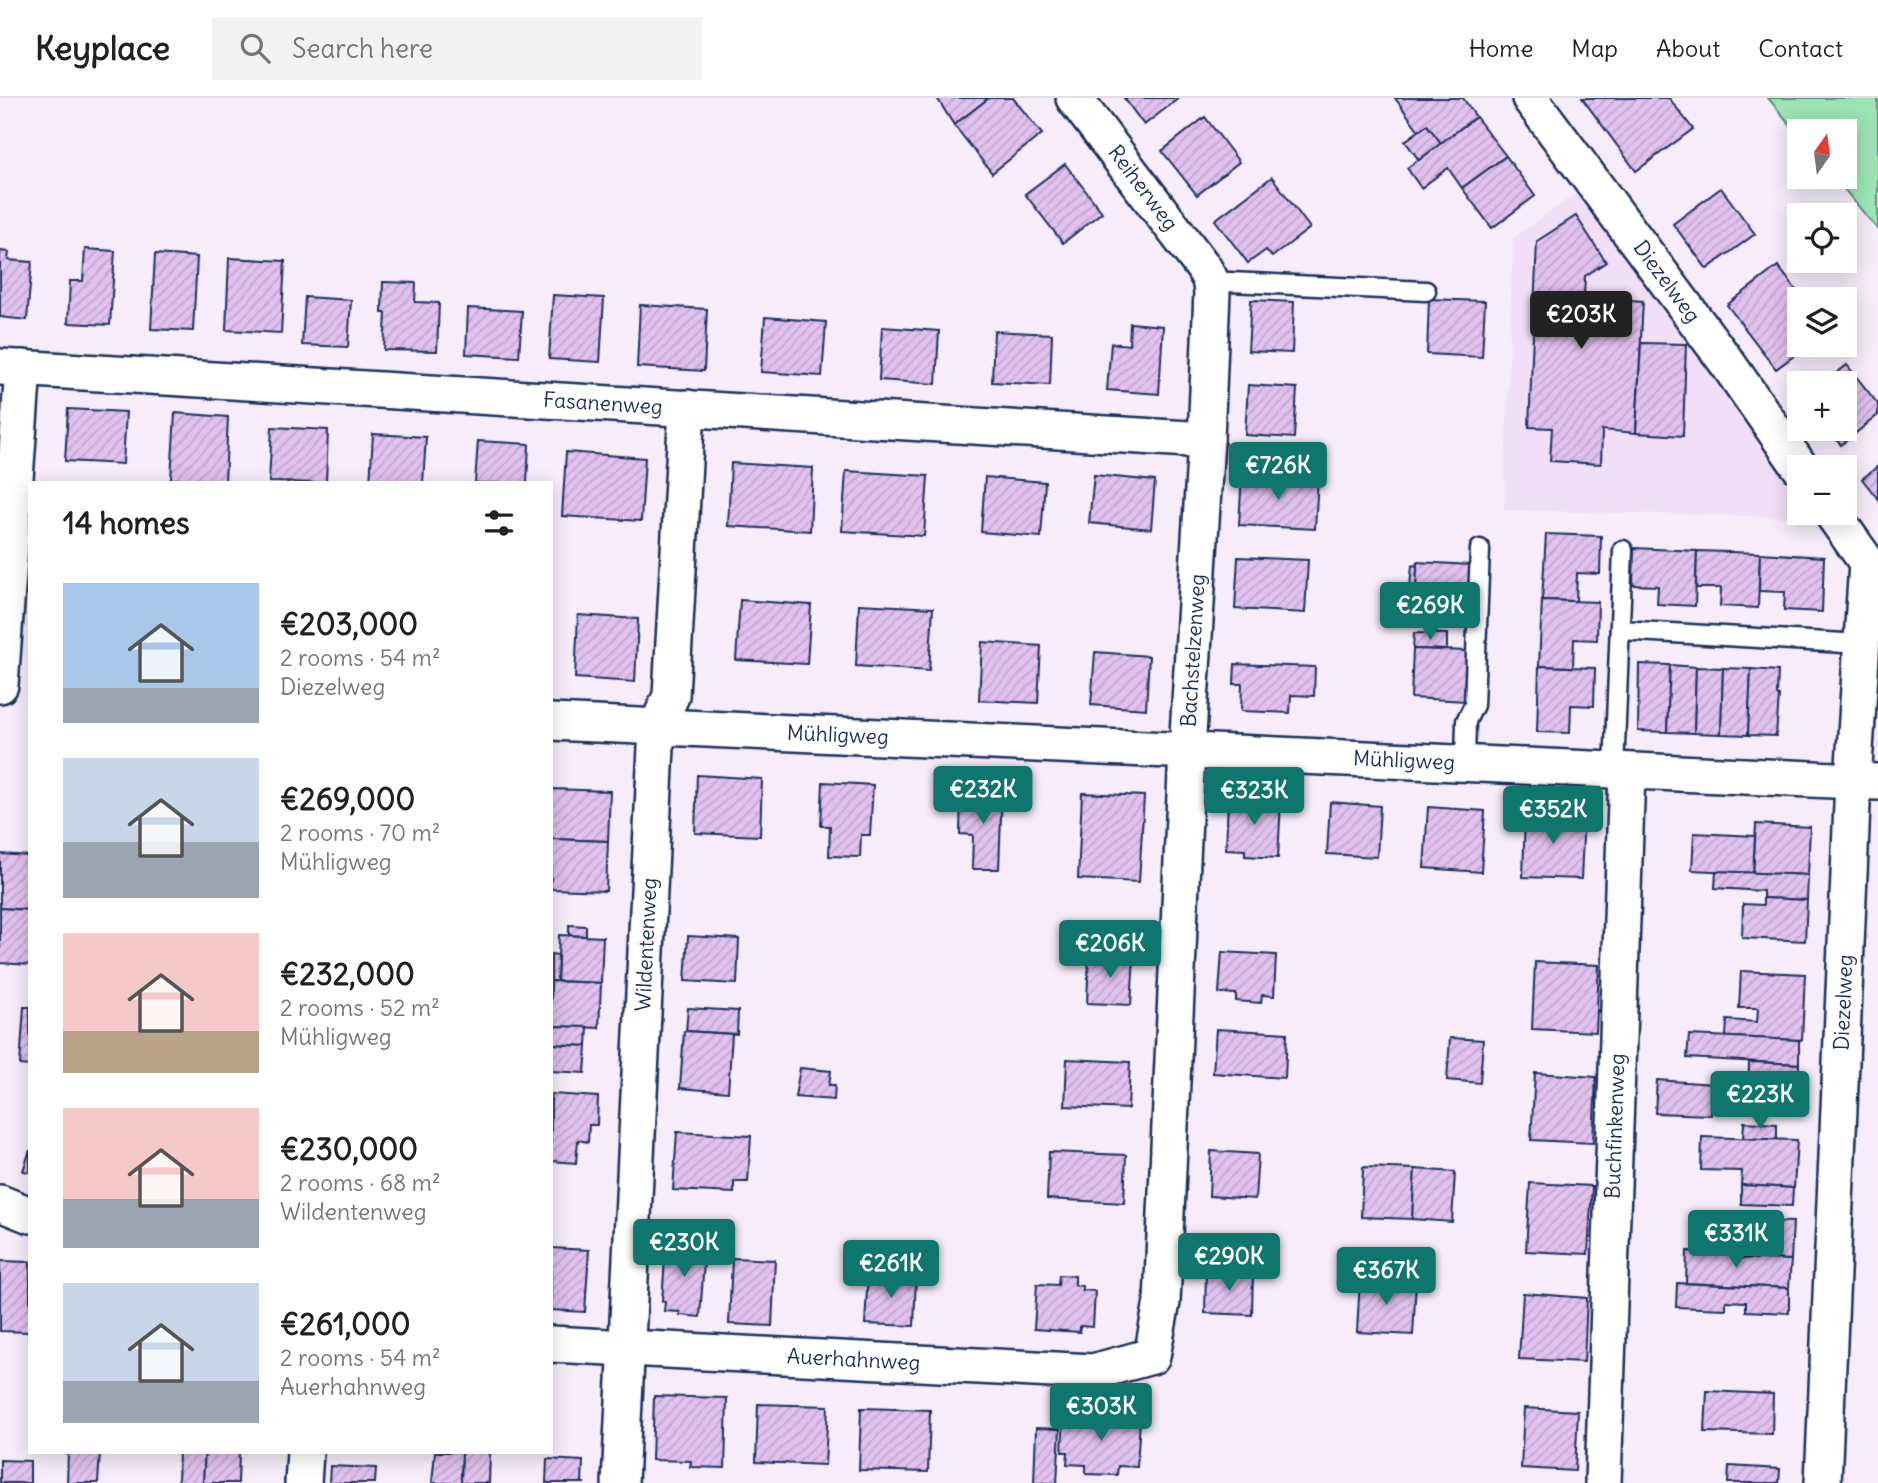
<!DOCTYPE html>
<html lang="en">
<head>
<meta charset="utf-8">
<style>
	:root { --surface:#fff; --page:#f2f2f2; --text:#202124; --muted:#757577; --line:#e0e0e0; --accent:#0f766e }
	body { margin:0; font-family:Delius,sans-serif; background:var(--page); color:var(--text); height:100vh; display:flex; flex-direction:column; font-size:26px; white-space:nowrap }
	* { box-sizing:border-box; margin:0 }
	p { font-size:23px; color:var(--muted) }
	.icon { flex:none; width:38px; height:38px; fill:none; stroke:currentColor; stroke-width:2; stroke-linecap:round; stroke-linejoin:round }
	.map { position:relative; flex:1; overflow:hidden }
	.details { position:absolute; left:28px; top:383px; width:525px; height:973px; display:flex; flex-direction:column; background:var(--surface); border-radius:0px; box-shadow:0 4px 18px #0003 }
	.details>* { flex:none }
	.needle { width:46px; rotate:14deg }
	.buttons { position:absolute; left:1787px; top:21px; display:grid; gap:14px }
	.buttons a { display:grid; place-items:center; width:70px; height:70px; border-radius:0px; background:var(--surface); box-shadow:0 4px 18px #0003; font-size:35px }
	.price { position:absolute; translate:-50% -60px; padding:0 16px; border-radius:7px; background:var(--accent); color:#fff; font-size:23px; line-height:46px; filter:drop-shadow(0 2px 4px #0008) }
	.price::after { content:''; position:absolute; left:50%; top:42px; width:21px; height:16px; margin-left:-10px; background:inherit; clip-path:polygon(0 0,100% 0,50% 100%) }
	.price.current { background:#222; color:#fff }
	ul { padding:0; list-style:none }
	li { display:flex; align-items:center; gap:21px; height:175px; padding:0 35px }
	li span { display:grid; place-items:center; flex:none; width:196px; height:140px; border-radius:0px; color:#555 }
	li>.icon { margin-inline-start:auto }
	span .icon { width:84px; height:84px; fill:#fffc; stroke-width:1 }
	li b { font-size:30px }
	h2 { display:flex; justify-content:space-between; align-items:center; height:84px; padding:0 35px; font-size:30px }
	header { display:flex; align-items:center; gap:42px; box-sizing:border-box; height:98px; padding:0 35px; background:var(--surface); border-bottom:2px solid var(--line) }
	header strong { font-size:33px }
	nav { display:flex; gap:38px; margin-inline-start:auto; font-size:24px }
	.search { width:490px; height:63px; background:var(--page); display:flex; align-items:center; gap:18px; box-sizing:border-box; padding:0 24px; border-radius:0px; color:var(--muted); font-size:26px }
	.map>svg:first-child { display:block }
	.built { fill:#f0dff6 }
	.garden { fill:#9ce4b2; stroke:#5c8a88; stroke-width:2 }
	.building { fill:url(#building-hatch); stroke:#1b2f5e; stroke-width:2 }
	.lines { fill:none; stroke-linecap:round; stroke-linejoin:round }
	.service-casing { stroke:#1b2f5e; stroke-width:23 }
	.minor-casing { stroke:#1b2f5e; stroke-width:40 }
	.service { stroke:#fff; stroke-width:18 }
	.minor { stroke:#fff; stroke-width:35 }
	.labels { text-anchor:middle; stroke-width:5; stroke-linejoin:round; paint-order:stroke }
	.street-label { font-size:21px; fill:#1b2f5e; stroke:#fff }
</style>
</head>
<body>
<header>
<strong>Keyplace</strong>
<div class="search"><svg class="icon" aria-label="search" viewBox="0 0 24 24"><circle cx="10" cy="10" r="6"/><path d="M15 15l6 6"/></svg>Search here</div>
<nav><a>Home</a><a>Map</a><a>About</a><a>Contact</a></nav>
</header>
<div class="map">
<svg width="1878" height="1385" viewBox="0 0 1878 1385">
	<defs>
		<pattern id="building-hatch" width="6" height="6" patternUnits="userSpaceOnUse" patternTransform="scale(1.75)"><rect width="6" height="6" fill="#e1c1ee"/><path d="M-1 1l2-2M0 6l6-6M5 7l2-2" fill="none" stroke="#c0a6ce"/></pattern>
	</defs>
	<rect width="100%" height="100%" fill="#f6ecfa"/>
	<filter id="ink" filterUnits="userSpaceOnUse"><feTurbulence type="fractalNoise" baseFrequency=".0143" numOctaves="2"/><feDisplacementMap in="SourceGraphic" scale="14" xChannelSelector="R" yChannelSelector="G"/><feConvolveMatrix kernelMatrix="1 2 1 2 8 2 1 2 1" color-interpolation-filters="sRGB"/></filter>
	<g filter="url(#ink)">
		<path class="built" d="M1580,93L1799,382V415H1824L1828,420L1504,412L1513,140Z"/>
		<path class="garden" d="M1768,0H1878V132L1834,79H1844V33H1799V37Z"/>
		<g class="building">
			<path d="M937,0H989L954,27Z"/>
			<path d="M989,0H1013L1042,36L992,75L954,27Z"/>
			<path d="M1124,0H1179L1144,27Z"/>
			<path d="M1395,0H1463L1476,19L1441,45L1427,27L1419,33Z"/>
			<path d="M1582,0H1669L1693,31L1636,73Z"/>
			<path d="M1205,19L1239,64L1197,97L1162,53Z"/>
			<path d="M1476,19L1506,58L1462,90L1448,70L1421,90L1407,70Z"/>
			<path d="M1427,27L1441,45L1419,62L1405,43Z"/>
			<path d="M1506,58L1535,98L1492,130L1462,90Z"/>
			<path d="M1065,66L1102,114L1063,145L1025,96Z"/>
			<path d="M1272,79L1310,130L1272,159L1266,152L1248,165L1215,122Z"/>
			<path d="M1721,90L1755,136L1707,171L1673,126Z"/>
			<path d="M1576,118L1606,164L1585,178L1584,199L1643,203L1636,335L1602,332L1601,366L1550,363L1552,330L1529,329L1537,143Z"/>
			<path d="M85,151L115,153L110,227L68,225L70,183H83Z"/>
			<path d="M0,153L9,154L8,162L32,164L27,222L0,219Z"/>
			<path d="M155,156L197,159L193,233L151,231Z"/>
			<path d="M229,160L285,163L281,235L226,232Z"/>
			<path d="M1778,168L1803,201H1799V247H1809L1776,271L1727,207Z"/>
			<path d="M383,184L416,185L415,204L439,205L437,253L384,252L386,215H382Z"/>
			<path d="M553,197L604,200L600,264L549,261Z"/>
			<path d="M305,199L351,202L348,249L302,247Z"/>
			<path d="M1429,201L1485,203L1482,259L1427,256Z"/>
			<path d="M1251,202L1294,204L1292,255L1248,253Z"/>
			<path d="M640,207L707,211L704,273L637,269Z"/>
			<path d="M468,210L522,213L519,259L466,256Z"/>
			<path d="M765,219L826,224L822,278L761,274Z"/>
			<path d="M1130,225L1163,228L1159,296L1107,292L1111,245L1129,247Z"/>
			<path d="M882,229L939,233L936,286L879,282Z"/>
			<path d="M994,233L1052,236L1050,287L992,284Z"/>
			<path d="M1641,245L1686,246L1683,338L1636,335Z"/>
			<path d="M1847,267L1878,306V317L1841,347L1828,331H1844V285H1824Z"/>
			<path d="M1248,287L1297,290L1294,340L1245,337Z"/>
			<path d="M68,311L126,314L123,366L65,363Z"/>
			<path d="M175,315L228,319L225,384L171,381Z"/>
			<path d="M272,329L328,332L326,385L269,384Z"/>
			<path d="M373,336L426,339L423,385H370Z"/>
			<path d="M478,343L529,346L527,385H475Z"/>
			<path d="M566,354L645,360L641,423L562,418Z"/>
			<path d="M731,365L813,370L810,433L728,428Z"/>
			<path d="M1878,368V401L1862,381Z"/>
			<path d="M846,373L928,378L924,438L842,433Z"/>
			<path d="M1242,376L1318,380L1315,431L1239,427Z"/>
			<path d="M1094,377L1155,383L1151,431L1089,425Z"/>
			<path d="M985,379L1045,384L1041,439L981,434Z"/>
			<path d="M1546,436L1601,438L1600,476L1577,475L1576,503L1542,502Z"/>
			<path d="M1634,450L1697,453L1695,508L1657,506L1658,488L1633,487Z"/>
			<path d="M1697,453L1760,455L1758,510L1720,508L1721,490H1696Z"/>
			<path d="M1760,455L1824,459L1822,514L1784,512L1785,494L1759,493Z"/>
			<path d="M1238,459L1308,462L1305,515L1235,511Z"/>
			<path d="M1417,464L1472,467L1470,517L1415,514Z"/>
			<path d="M1412,467L1417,468L1416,489H1410Z"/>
			<path d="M740,502L811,507L807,566L736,562Z"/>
			<path d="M1542,502L1598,504L1597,542L1574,541L1573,569L1539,568Z"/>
			<path d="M859,506L933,510L929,573L856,568Z"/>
			<path d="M578,517L638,521L635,584L575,580Z"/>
			<path d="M1414,535L1447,536V552L1413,551Z"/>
			<path d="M982,544L1041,548L1038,605L979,602Z"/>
			<path d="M1413,551L1468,553L1466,603L1411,600Z"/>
			<path d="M1095,554L1149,558L1146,611L1091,607Z"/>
			<path d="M1235,566L1315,569L1314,598L1291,597L1290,615L1241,613L1242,586H1234Z"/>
			<path d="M1639,566L1670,567L1667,634L1638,633Z"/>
			<path d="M1670,567L1696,569L1694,635L1667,634Z"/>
			<path d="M1539,568L1595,570L1594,608L1571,607L1570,635L1537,634Z"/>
			<path d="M1696,569L1723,570L1721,636L1694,635Z"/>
			<path d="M1723,570L1751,571L1748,637L1721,636Z"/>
			<path d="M1751,571L1778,573L1777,597L1779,598L1776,638L1748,637Z"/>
			<path d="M697,677L762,681L760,738L695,735Z"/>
			<path d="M823,684L873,687L870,737H861L860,759L829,758L830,728H821Z"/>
			<path d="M551,691L610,693L608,743L551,741Z"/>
			<path d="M961,692L1002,693L999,771H972L973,737L960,736Z"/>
			<path d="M1082,695L1144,698L1139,784L1078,781Z"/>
			<path d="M1228,700L1281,703L1278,760L1245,758V752L1226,751Z"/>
			<path d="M1330,704L1380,708L1377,759L1327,756Z"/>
			<path d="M1428,709L1485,713L1481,774L1424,770Z"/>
			<path d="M1525,715L1584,718L1581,781L1523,779Z"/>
			<path d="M1756,726L1810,729L1808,777L1753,775Z"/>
			<path d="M1694,735L1755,738L1753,775L1692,772Z"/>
			<path d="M551,741L608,743L606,793L551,791Z"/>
			<path d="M0,756L30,758V812L0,810Z"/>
			<path d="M1716,773L1808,777L1807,802L1763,800V793L1715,790Z"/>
			<path d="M1763,800L1807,802L1805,843L1742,840L1743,806L1763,807Z"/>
			<path d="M0,810L30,812V867L0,865Z"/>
			<path d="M569,827L586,828V838L569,837Z"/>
			<path d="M559,837L603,839L601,885L557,883Z"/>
			<path d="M688,838L739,841L737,886L685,883Z"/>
			<path d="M1222,854L1276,857L1274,898L1262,897L1261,905L1236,903V896L1219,895Z"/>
			<path d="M551,856L558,857L557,883H551Z"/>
			<path d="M1089,857L1134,859L1131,907L1087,905Z"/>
			<path d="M1535,864L1599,867L1596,934L1532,931Z"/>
			<path d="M1741,873L1805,876L1802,942L1726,939L1727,922L1757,924L1758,910H1739Z"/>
			<path d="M551,883L601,885L599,930L551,928Z"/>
			<path d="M24,909H30V968L20,967Z"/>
			<path d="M688,910L738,913L737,936L686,933Z"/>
			<path d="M551,928L588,929L587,948L551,946Z"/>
			<path d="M1216,931L1287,935L1285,980L1213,975Z"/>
			<path d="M684,933L732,936L728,994L680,990Z"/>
			<path d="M1689,937L1799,942V966L1687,960Z"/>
			<path d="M1450,940L1483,942L1480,985L1447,982Z"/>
			<path d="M551,946L587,948L585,975L551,973Z"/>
			<path d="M1067,961L1130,964L1128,1011L1065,1008Z"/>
			<path d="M1749,964L1799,966L1797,1007L1748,1005Z"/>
			<path d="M800,970L831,973L829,987H835L834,1002L795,999Z"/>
			<path d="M1535,975L1596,979L1593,1045L1531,1042Z"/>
			<path d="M1657,982L1713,986L1711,1017L1655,1015Z"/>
			<path d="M551,996L598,999L597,1027H589L588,1044L578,1042L576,1065L551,1063Z"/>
			<path d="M1744,1024L1777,1026V1042L1743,1040Z"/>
			<path d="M677,1034L751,1038L748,1084H734V1095L673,1092Z"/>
			<path d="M1702,1039L1797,1042L1794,1090L1741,1087L1742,1073L1701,1072Z"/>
			<path d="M30,1052V1074L23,1073Z"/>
			<path d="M1211,1053L1258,1056L1255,1101L1209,1098Z"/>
			<path d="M1049,1054L1126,1057L1124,1105L1047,1101Z"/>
			<path d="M1363,1069L1415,1071L1412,1121L1361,1119Z"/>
			<path d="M1415,1071L1455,1074L1452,1124L1412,1121Z"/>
			<path d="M1530,1085L1592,1088L1588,1156L1526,1153Z"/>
			<path d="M1741,1087L1793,1090L1792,1108L1741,1106Z"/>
			<path d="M1737,1122L1793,1124L1791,1162L1736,1160Z"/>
			<path d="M666,1146L705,1149L700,1219L680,1217V1214L664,1213L665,1204L662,1203Z"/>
			<path d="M551,1150L589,1152L585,1214L551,1212Z"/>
			<path d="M1687,1153L1736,1155V1160L1791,1162L1789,1190L1686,1185Z"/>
			<path d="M732,1160L775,1162L772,1228L729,1226Z"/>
			<path d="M0,1163L30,1164V1234L0,1233Z"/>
			<path d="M1206,1173L1253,1175L1252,1217L1205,1215Z"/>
			<path d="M868,1175L916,1178L914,1228L865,1226Z"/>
			<path d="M1059,1177L1075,1178V1187L1082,1188V1192L1095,1193L1093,1229L1080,1228V1234L1034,1231L1037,1186L1058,1187Z"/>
			<path d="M1360,1181L1416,1184L1413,1237L1357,1234Z"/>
			<path d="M1677,1185L1789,1190V1215L1746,1213V1204L1726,1203V1211L1676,1209Z"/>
			<path d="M1523,1195L1587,1200L1584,1264L1519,1261Z"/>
			<path d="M1707,1293L1773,1296L1772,1336L1705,1334Z"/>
			<path d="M654,1298L727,1300L725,1370L690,1369L691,1363L652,1362Z"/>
			<path d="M758,1306L828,1308L825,1367L756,1364Z"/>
			<path d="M861,1310L930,1312L928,1374L859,1372Z"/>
			<path d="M1524,1310L1578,1313L1575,1373L1521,1370Z"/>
			<path d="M1064,1317L1140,1321L1137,1369L1118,1368L1117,1377L1086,1376V1367L1067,1366L1068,1354H1062Z"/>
			<path d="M1036,1330L1060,1331L1057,1385H1034Z"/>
			<path d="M68,1354H100L98,1385H67Z"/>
			<path d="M179,1354H205L203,1385H178Z"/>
			<path d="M205,1354H239L238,1385H203Z"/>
			<path d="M435,1354H462L461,1385H432Z"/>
			<path d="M462,1354H490L489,1385H461Z"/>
			<path d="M547,1361L583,1363L582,1385H585H546Z"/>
			<path d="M0,1362L30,1363V1385H0Z"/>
			<path d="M330,1368L376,1370L375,1385H329Z"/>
			<path d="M1729,1368L1780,1371L1779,1385H1728Z"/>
		</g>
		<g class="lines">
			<g class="service-casing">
				<g id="service">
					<path d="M1211,187L1229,184L1426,193"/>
					<path d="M1620,532L1862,546"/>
					<path d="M1465,665L1466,623L1474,607L1480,451"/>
					<path d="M1614,672L1623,452"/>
				</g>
			</g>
			<g class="minor-casing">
				<g id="minor">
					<path id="s1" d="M1530,0L1728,266L1800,369"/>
					<path id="s2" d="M0,269L1206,342"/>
					<path d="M1832,415L1878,480"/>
					<path d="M0,587L23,270"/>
					<path id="s3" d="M551,624L1878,684"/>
					<path d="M0,1105L30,1117"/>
					<path id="s4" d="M551,1246L1093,1274L1152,1258L1162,1204L1187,653L1206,342L1212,193L1210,181L1203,169L1074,0"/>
					<path d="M303,1385L305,1354"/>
					<path id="s5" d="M620,1385L657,629L671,598L687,310"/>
					<path id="s6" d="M1603,1385L1627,673"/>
					<path id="s7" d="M1823,1385L1853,683L1867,465"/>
				</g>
			</g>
			<use href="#service" class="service"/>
			<use href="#minor" class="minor"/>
		</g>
	</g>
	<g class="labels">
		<g class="street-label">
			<text transform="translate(1143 90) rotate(53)" y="7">Reiherweg</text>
			<text dy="7" stroke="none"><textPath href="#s1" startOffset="229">Diezelweg</textPath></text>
			<text dy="7" stroke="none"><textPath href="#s2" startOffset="604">Fasanenweg</textPath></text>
			<text dy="7" stroke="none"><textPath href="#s4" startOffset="1311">Bachstelzenweg</textPath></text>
			<text dy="7" stroke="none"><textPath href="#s3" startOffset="287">Mühligweg</textPath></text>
			<text dy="7" stroke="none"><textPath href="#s3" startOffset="854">Mühligweg</textPath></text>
			<text dy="7" stroke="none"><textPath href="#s5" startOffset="539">Wildentenweg</textPath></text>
			<text dy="7" stroke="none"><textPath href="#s7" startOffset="481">Diezelweg</textPath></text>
			<text dy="7" stroke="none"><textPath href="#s6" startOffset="357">Buchfinkenweg</textPath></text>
			<text dy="7" stroke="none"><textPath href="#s4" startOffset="303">Auerhahnweg</textPath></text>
		</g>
	</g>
</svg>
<div class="buttons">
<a><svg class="needle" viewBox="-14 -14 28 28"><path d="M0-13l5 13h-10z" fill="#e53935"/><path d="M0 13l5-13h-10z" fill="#757577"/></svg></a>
<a><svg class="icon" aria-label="locate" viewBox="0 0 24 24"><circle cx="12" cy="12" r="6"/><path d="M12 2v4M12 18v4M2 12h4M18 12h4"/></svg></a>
<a><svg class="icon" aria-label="layers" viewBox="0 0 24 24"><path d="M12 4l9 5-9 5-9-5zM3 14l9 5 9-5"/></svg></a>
<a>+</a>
<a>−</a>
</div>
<b class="price current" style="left:1581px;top:253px">€203K</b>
<b class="price" style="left:1278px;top:404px">€726K</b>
<b class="price" style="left:1430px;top:544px">€269K</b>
<b class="price" style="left:983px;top:728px">€232K</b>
<b class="price" style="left:1254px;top:729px">€323K</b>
<b class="price" style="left:1553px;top:748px">€352K</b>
<b class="price" style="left:1110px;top:882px">€206K</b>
<b class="price" style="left:1760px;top:1033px">€223K</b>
<b class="price" style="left:1736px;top:1172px">€331K</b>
<b class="price" style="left:684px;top:1181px">€230K</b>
<b class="price" style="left:1229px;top:1195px">€290K</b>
<b class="price" style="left:891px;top:1202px">€261K</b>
<b class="price" style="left:1386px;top:1209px">€367K</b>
<b class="price" style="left:1101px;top:1345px">€303K</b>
<section class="details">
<h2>14 homes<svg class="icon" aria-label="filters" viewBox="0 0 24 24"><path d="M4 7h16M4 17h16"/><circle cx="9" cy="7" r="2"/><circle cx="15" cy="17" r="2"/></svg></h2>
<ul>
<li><span style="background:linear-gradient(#a9c7e8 75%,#9aa5b1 0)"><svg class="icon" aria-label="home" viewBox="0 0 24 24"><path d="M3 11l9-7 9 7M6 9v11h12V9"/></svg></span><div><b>€203,000</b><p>2 rooms · 54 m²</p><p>Diezelweg</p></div></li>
<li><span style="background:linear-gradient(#c9d6e8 60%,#9aa5b1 0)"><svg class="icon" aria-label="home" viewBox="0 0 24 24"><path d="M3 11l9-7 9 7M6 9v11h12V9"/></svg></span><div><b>€269,000</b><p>2 rooms · 70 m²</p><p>Mühligweg</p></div></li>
<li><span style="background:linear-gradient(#f6c9c9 70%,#b9a48a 0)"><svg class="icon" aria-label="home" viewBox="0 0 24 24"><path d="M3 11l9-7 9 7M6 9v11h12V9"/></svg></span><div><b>€232,000</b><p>2 rooms · 52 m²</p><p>Mühligweg</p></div></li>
<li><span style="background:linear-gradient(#f6c9c9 65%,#9aa5b1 0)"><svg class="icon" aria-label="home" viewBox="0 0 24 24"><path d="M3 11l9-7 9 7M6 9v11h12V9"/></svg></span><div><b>€230,000</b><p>2 rooms · 68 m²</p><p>Wildentenweg</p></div></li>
<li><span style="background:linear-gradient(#c9d6e8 70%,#9aa5b1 0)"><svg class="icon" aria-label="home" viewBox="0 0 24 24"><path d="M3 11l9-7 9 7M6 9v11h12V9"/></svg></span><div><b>€261,000</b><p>2 rooms · 54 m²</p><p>Auerhahnweg</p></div></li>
</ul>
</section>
</div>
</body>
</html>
